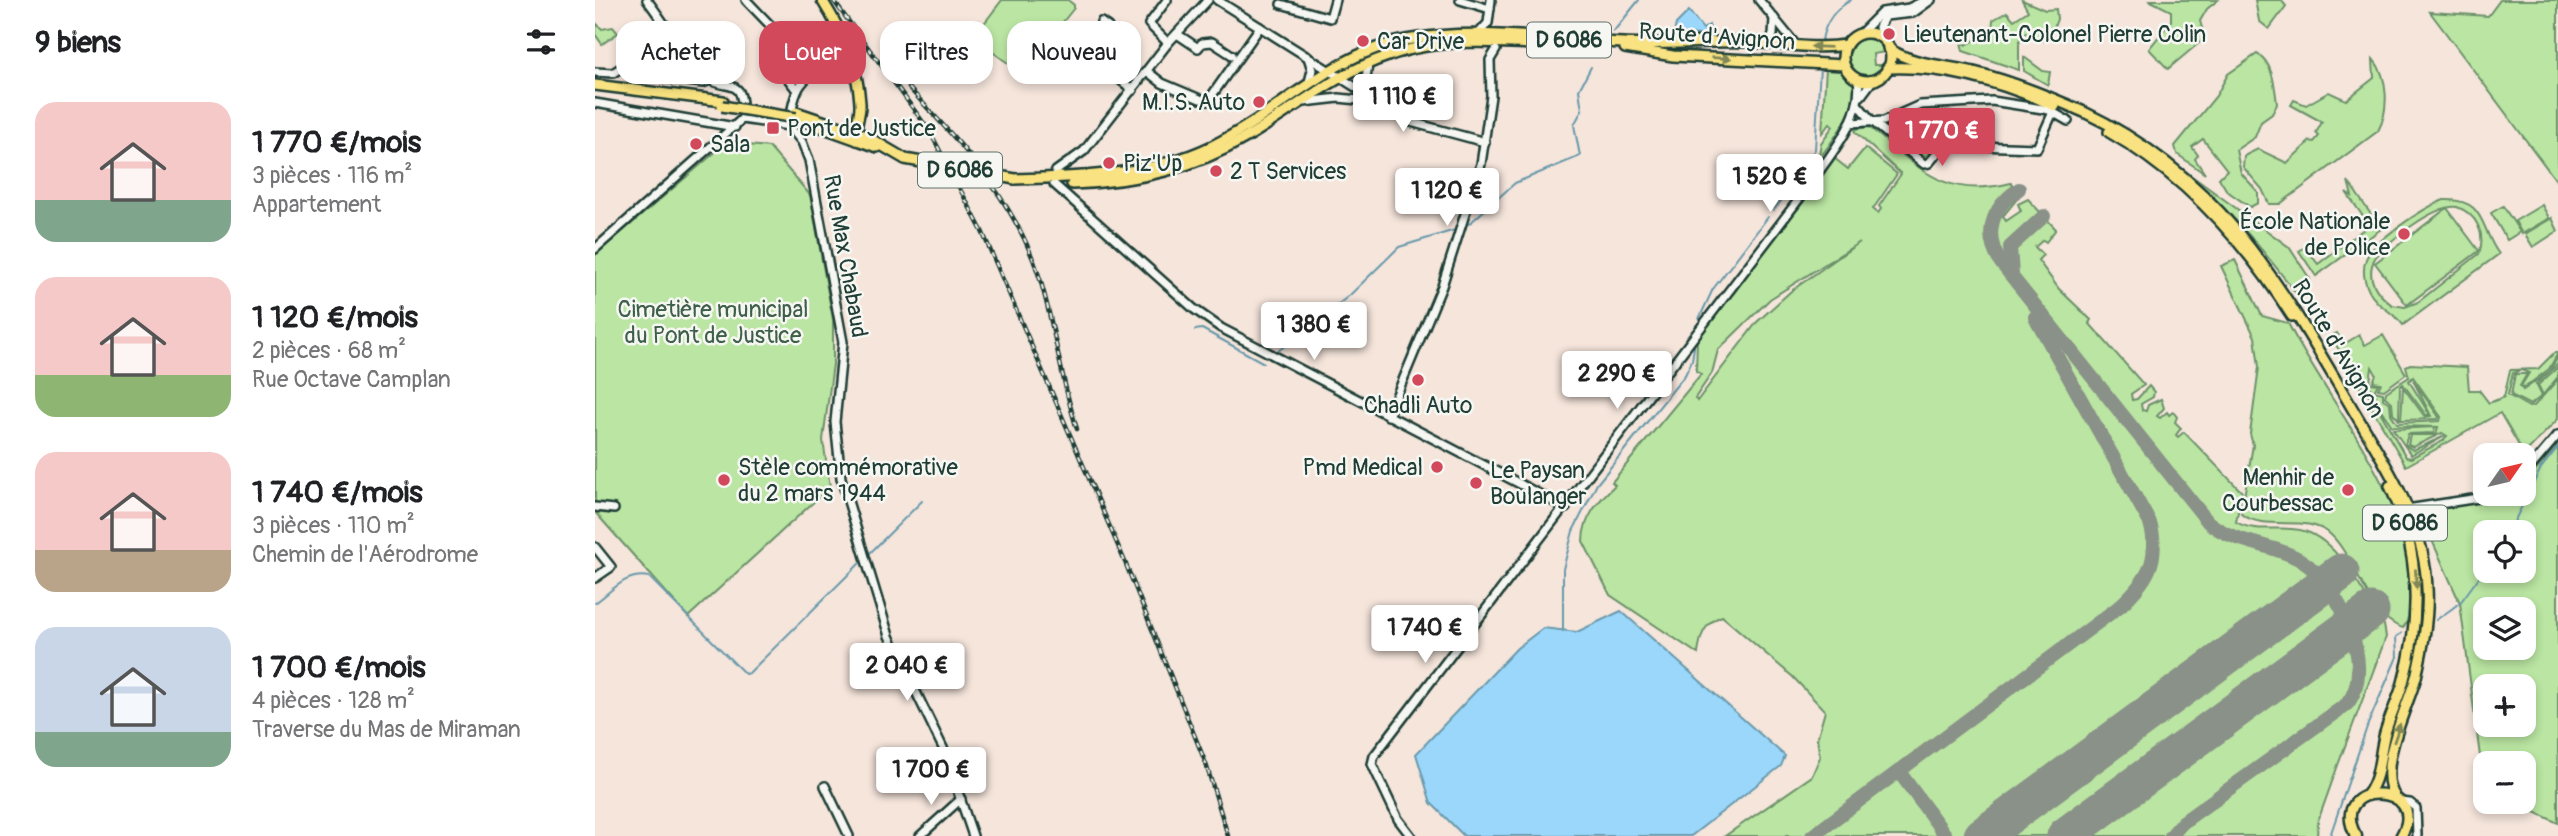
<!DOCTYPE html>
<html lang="fr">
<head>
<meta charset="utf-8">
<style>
	:root { --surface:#fff; --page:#f2f2f2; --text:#202124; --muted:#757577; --accent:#d1495b }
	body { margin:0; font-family:Pangolin,sans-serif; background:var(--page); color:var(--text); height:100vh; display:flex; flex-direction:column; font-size:26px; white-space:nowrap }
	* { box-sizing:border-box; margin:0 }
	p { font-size:23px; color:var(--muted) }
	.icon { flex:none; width:38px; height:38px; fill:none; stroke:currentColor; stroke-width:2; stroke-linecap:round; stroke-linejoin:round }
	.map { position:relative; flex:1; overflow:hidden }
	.details { display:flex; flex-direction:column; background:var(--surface); width:595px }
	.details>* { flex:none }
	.banner { position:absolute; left:21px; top:21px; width:665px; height:63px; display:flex; gap:14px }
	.needle { width:46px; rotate:56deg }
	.fabs { position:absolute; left:1878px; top:443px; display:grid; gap:14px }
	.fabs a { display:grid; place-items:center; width:63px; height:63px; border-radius:14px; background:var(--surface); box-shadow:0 4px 10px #0003; font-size:35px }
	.price { position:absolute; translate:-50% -60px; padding:0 16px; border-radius:7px; background:#fff; color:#222; font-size:23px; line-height:46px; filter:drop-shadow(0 2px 4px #0008) }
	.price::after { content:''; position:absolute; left:50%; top:42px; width:21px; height:16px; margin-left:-10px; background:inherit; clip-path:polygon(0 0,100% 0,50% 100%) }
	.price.current { background:var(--accent); color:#fff }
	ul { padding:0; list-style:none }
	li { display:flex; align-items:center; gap:21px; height:175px; padding:0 35px }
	li span { display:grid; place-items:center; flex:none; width:196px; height:140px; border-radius:21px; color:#555 }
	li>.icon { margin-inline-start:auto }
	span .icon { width:84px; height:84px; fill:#fffc; stroke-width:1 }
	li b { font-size:30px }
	h2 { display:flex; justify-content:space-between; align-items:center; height:84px; padding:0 35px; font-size:30px }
	.pill { padding:0 24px; border-radius:21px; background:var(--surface); box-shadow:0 4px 10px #0003; font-size:24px; line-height:63px }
	.pill.current { background:var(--accent); color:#fff }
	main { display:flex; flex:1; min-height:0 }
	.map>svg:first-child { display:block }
	.green { fill:#bae5a2; stroke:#6c916b; stroke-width:2; fill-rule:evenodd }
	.water { fill:#9bd7fb; stroke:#6999ab; stroke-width:2 }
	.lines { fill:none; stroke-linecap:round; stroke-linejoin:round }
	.stream { stroke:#6999ab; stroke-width:2 }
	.taxiway { stroke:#8a9188; stroke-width:14 }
	.runway { stroke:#8a9188; stroke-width:37 }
	.minor-casing { stroke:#1f3d34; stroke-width:12 }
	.major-casing { stroke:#1f3d34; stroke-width:14 }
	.highway-casing { stroke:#1f3d34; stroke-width:15 }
	.minor { stroke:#f6f6f2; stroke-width:7 }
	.major { stroke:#f8e281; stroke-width:9 }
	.highway { stroke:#f8e281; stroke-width:10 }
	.rail-casing { stroke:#1f3d34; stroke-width:4.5 }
	.rail { stroke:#f6f6f2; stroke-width:2; stroke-dasharray:5; stroke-linecap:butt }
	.major-bridge-casing { stroke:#1f3d34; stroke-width:14; stroke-linecap:butt }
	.major-bridge { stroke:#f8e281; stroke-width:9 }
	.oneway { fill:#818757 }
	.poi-dot { fill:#d1495b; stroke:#f6f6f2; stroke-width:2.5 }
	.labels { text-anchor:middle; stroke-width:5; stroke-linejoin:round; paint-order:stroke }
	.shield { fill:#f6f6f2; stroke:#60746d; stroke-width:2 }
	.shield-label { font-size:21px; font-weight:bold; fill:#1f3d34 }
	.poi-label { font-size:23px; fill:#1f3d34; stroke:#f6f6f2; text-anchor:start }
	.street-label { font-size:23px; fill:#1f3d34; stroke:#f6f6f2 }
	.park-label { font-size:23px; fill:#3e5f4a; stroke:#f6f6f2 }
</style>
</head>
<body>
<main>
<section class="details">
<h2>9 biens<svg class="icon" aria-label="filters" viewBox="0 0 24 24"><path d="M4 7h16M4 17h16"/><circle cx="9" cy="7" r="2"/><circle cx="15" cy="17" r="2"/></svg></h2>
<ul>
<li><span style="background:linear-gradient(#f6c9c9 70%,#7fa58c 0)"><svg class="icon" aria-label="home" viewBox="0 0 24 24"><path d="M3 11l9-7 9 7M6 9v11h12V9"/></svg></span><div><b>1 770 €/mois</b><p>3 pièces · 116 m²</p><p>Appartement</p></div></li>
<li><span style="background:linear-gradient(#f6c9c9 70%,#8fb573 0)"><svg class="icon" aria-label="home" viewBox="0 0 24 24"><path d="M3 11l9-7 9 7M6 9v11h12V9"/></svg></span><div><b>1 120 €/mois</b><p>2 pièces · 68 m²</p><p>Rue Octave Camplan</p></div></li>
<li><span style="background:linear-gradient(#f6c9c9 70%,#b9a48a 0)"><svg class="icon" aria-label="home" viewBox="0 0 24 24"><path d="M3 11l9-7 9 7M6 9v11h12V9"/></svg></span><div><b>1 740 €/mois</b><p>3 pièces · 110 m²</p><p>Chemin de l'Aérodrome</p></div></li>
<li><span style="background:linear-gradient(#c9d6e8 75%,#7fa58c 0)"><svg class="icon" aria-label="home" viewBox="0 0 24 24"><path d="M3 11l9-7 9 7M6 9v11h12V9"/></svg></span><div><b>1 700 €/mois</b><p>4 pièces · 128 m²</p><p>Traverse du Mas de Miraman</p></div></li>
</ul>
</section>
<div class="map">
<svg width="1963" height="836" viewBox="0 0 1963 836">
	<rect width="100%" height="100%" fill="#f5e5db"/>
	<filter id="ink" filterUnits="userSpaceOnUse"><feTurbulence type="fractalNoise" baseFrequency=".0143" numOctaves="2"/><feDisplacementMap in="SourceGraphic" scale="14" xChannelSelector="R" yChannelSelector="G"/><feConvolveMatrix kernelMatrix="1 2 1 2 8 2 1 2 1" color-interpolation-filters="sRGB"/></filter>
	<g filter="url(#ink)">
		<g class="green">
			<path d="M407,0H473L479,5V8L427,73L378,38Z"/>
			<path d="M1427,0L1450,10L1461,9L1462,19L1457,33L1452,31L1448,41L1428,32L1424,44V70L1368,51L1366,42L1371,45L1397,31L1398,20L1412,12L1419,20L1433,11Z"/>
			<path d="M1554,0H1623L1612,9L1605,21L1610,38L1573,69L1554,49L1576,21V11Z"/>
			<path d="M1660,0H1686L1691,6L1674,29L1664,21Z"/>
			<path d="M1905,0H1963V183L1835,12L1893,16Z"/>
			<path d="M2,24L7,29L18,27L23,33L7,44L0,34Z"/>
			<path d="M1271,38L1283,42L1290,52L1278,54L1279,65H1290L1275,76L1262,74L1252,58L1260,42Z"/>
			<path d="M1662,54C1678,61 1680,88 1682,104L1677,114L1666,122L1660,137L1641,150L1646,173L1663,192V203L1655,207L1632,191L1624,178L1632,170L1608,139L1597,147L1603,155L1600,159L1610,174L1582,154L1580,146L1621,96L1633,74Z"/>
			<path d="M1429,57L1448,71L1455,72L1453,85L1429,71Z"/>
			<path d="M1778,59C1794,77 1794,111 1783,131L1685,204H1674L1667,189L1648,167L1649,156L1663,149L1692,163L1715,141L1719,142L1724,136L1721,133L1727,122L1696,105L1699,100L1711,105L1734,92L1751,100L1779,78Z"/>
			<path d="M1231,68H1244C1248,74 1256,79 1259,85C1269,102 1233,147 1223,160L1226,143L1238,126L1235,123L1227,133Z"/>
			<path d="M1314,110C1331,115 1342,123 1347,141L1341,143L1331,157L1292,126Z"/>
			<path d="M1274,127C1325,167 1346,200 1416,183L1426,194L1408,216L1411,221L1426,211L1423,204L1433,199L1461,229L1451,242L1448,240L1440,247L1448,255L1443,260L1464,289L1496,320L1494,323L1549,385L1536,394L1537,400L1542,399L1554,386L1559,392L1558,397L1546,404L1547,410L1551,411L1553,405L1566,399L1569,408L1562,416L1565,418L1572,412L1574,415L1578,412L1582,417L1580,422L1586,428L1581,435L1583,437L1589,432L1647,492L1641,522C1662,534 1682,525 1705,530C1743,537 1768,595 1789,625L1791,637L1743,765L1723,821L1722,836H1130L1217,776L1225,757L1222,739L1230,711L1198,677L1127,616C1109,623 1105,636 1103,654L1015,595L988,541C988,518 1004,500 1020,485L1017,482L1106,374L1101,371L1102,341L1106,329L1138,294L1239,158L1253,169L1270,148L1302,174L1278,209L1283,213L1286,209L1284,206L1306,174L1260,132V129ZM1265,242L1196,291L1162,322L1102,401L1100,398L1117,373L1123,350L1175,299Z"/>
			<path d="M131,143L174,147L215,195L238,320V364L228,440L235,487L93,617L0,512V255Z"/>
			<path d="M1586,168L1694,247L1715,279L1706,300C1671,252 1632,207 1586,168Z"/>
			<path d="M1753,181L1786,229L1721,276L1704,251L1710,247L1723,264L1774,225L1751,192L1757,196Z"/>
			<path d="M1849,200C1892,198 1885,230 1904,254L1808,325C1798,311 1782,307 1774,291C1769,281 1767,270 1771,259C1778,241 1830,207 1849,200ZM1862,207C1882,214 1891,234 1884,254L1823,302L1810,307L1797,305C1781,293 1770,277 1780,258C1793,241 1841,204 1862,207Z"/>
			<path d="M1947,205L1954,218L1927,234L1920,221Z"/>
			<path d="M1908,206L1925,232L1912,240L1896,213Z"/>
			<path d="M1852,208L1884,251L1812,305L1780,263Z"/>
			<path d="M1957,218L1963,231L1938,247L1930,234Z"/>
			<path d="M1640,260L1667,316L1693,323C1733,404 1823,503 1815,598C1814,608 1815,620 1808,628C1774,619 1760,556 1735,534C1710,513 1673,533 1646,514L1658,445L1655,434L1664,367L1660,337L1626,266Z"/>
			<path d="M1742,333L1749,344L1764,335L1770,345L1788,335L1811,374L1789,390L1783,389L1786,383L1778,382L1781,374L1777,367L1775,383L1783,384L1779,391L1788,393V399L1795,403L1796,414L1802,423L1845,421L1846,417L1818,377L1814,381L1835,415H1831L1808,384L1805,387L1804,420L1798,413L1797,402L1790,397L1791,392L1814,377L1811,366L1815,364L1872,367L1874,390H1884L1894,403L1909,397L1915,370L1943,369L1959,353H1963L1954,369L1929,388L1926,386L1934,373L1926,370L1918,373L1913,395L1934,407L1939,406L1963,379V419L1929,454L1905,413L1811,466L1777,408L1776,401L1778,399L1811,457L1816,458L1848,441L1852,436L1847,433L1818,447L1813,445L1815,435H1841L1843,427L1797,426L1780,401L1781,396L1773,395L1776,388L1768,385L1769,380L1765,372L1766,387L1773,390L1770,396L1736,336Z"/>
			<path d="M1963,356V364L1941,384L1947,396L1935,405L1916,395L1920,374H1932L1925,386L1928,390L1955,371Z"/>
			<path d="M1963,367V377L1948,395L1943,385Z"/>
			<path d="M1818,380L1844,417L1843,419L1806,420L1808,387L1830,417L1836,416Z"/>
			<path d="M1840,427L1839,433L1813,434L1810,445L1818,450L1850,436L1816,455L1798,429Z"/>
			<path d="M1963,446V823L1919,802H1928V763H1890L1889,787L1865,603L1824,511L1928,494L1929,483ZM1890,532H1928V570H1890ZM1890,609H1928V648H1890ZM1890,686H1928V724H1890Z"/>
		</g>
		<g class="water">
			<path d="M1094,11L1108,29L1114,25L1117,36L1079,33L1081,24Z"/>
			<path d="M1026,611L1190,756L1186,766L1096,836H869L836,803L821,754L922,648L948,628L982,632Z"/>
		</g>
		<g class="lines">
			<g class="stream">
				<path d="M1019,31L1044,0"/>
				<path d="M1227,40C1230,22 1241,8 1256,0"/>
				<path d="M1205,176L1220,149L1225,68"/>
				<path d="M1179,210L1200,183"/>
				<path d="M874,224L920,183L985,156L979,125L987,110L984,90L996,67"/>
				<path d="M1104,319L1118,289L1173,217"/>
				<path d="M600,330L607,329L669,363"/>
				<path d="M683,351L755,295L804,247L860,230"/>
				<path d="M1914,532L1946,468L1963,447"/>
				<path d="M273,555L327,501"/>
				<path d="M0,603C17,591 31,572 54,577L150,674L154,673L269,559"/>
				<path d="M1841,620L1865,603L1890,569"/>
				<path d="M968,631V569L978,531L1002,484L1090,375L1097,360L1100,341"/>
				<path d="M1735,836L1773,724L1802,657L1801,637L1807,633"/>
			</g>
			<g class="taxiway">
				<path d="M1424,189C1397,207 1387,234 1406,263L1613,522C1641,545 1678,543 1707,561C1743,584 1783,666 1752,704L1588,822L1576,836"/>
				<path d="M1417,275L1415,247L1449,216"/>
				<path d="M1305,773L1351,836"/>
				<path d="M1217,836L1525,606C1552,581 1566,560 1555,523L1440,317"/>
			</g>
			<g class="runway">
				<path d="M1387,836L1746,572"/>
				<path d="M1470,836L1776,611"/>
			</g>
			<g class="minor-casing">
				<g id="minor">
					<path d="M52,0C68,20 91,60 109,76C129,93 149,74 147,112"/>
					<path d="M151,0L175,25L226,65"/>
					<path d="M572,0L554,24L573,43"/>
					<path d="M622,0L816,122L890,142"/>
					<path d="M865,0L895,9"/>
					<path d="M1164,0L1201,45"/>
					<path d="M686,4L735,18L740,0"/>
					<path d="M506,22L513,27L494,55L538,90"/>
					<path d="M175,26L194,80L201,89"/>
					<path d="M582,34L603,48L607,43L617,42L637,55"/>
					<path d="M883,34L893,23L896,0"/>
					<path d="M1265,34L1287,12L1314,8L1331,0"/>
					<path d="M1286,38L1284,27L1290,16L1318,13L1336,0"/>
					<path d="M1173,43L1178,35L1179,18"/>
					<path d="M713,57L717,70L714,82"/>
					<path d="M773,64L770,86L778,96"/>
					<path d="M59,68L68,78L108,83L116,80"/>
					<path d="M0,72L18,73L46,54L59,68L90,45"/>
					<path d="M553,72L567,83L605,99"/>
					<path d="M1266,96L1278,80"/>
					<path d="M613,101L665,27"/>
					<path d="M709,102L744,98L782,102"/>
					<path d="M0,103L140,127"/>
					<path d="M1263,105L1277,121L1329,164L1334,163L1349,145L1442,148L1458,112"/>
					<path d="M147,119L194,126"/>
					<path d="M195,121C200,84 206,81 235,60C241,54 244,50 252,47"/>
					<path d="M1255,123L1289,121L1325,105L1397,101L1454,110L1473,121"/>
					<path d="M194,126L207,142L214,160L248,342L240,422L246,478L294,636L348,748L378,836"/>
					<path d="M461,171L489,151L573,43L613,0"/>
					<path d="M459,184L599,309L626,328L971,508"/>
					<path d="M0,249L147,119"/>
					<path d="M793,416L847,286L886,164L896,96L895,60L901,50"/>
					<path d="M1928,476L1963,435"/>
					<path d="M0,507L19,509"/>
					<path d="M1812,509L1910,494"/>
					<path d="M0,547L16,567L0,578"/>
					<path d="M230,786L254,836"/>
					<path d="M1805,802L1815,803L1821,808L1822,836"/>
					<path d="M325,836L366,799"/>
					<path d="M816,836L803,819L777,764L779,756L1214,186C1235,154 1269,119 1263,79"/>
				</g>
			</g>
			<g class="major-casing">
				<g id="major">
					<path d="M227,0C246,30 263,66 265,103C266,117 258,126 262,140"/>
					<circle cx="1272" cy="57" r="24"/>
					<path d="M1030,48L1078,56L1249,65"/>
					<path d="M1293,48C1316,65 1352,65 1379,72C1417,81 1453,96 1489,112C1628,178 1686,287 1760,413C1792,467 1830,524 1832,588C1834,617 1828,648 1821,677C1813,707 1779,771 1801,798"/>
					<path d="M1292,68C1348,65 1409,83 1460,106"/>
					<path d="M0,85L128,101"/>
					<path d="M201,112L269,135L310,159"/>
					<path d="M201,118L282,147"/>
					<path d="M1514,132C1591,176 1650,242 1697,316"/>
					<path d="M420,179C487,177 555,176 617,146C685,113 735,54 811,40C883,27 956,40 1028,43C1069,45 1110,41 1150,42C1184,43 1218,50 1251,45"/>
					<path d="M477,184C538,182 598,169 650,138C697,111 741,73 793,56C854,34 925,44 988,47"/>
					<path d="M1773,794C1786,776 1784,754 1790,733C1795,716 1803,700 1808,683C1827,615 1825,550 1795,486"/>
					<path d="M1761,836C1730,778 1838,782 1806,836"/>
				</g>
			</g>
			<g class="highway-casing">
				<path id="highway" d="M1760,835L1761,836"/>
			</g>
			<use href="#minor" class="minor"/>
			<use href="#major" class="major"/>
			<use href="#highway" class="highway"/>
			<g class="rail-casing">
				<g id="rail">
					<path d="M238,0L334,130L387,231L530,562L611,764L633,836"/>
					<path d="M314,88C367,145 422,203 445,279C460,328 466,380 482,429"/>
				</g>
			</g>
			<use href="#rail" class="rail"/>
			<g class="major-bridge-casing">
				<g id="major-bridge">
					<path d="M127,106L201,118"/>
					<path d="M310,159L420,179"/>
				</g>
			</g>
			<use href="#major-bridge" class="major-bridge"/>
		</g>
		<defs><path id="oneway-solid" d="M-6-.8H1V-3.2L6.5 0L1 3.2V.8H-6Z" transform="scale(1.75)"/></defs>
		<g class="oneway">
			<use href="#oneway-solid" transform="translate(1226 47) rotate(-178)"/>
			<use href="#oneway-solid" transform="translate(1126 58) rotate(2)"/>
			<use href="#oneway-solid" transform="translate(1821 579) rotate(87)"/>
			<use href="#oneway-solid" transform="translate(1802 733) rotate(-71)"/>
		</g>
	</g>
	<g class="poi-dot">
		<circle cx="1294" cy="34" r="7"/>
		<circle cx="768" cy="41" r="7"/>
		<circle cx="664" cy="102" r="7"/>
		<rect x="171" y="121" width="14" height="14" rx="3.5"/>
		<circle cx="101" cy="144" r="7"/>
		<circle cx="514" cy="163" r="7"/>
		<circle cx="621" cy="171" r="7"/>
		<circle cx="1809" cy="234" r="7"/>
		<circle cx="823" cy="380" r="7"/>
		<circle cx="842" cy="467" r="7"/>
		<circle cx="129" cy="480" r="7"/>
		<circle cx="881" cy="483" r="7"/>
		<circle cx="1753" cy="490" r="7"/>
	</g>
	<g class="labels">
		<g class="shield">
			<rect x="932" y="22.5" width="84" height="35" rx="5"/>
			<rect x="323" y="152.5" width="84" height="35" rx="5"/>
			<rect x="1768" y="505.5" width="84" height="35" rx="5"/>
		</g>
		<g class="shield-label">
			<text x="974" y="47">D 6086</text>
			<text x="365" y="177">D 6086</text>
			<text x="1810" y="530">D 6086</text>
		</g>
		<g class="poi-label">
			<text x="1308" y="42">Lieutenant-Colonel Pierre Colin</text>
			<text x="782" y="49">Car Drive</text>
			<text x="650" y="110" text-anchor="end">M.I.S. Auto</text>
			<text x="192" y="136">Pont de Justice</text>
			<text x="115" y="152">Sala</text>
			<text x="528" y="171">Piz'Up</text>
			<text x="635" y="179">2 T Services</text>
			<text x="1795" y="229" text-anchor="end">École Nationale<tspan x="1795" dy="26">de Police</tspan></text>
			<text x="823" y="413" text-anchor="middle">Chadli Auto</text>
			<text x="143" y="475">Stèle commémorative<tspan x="143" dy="26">du 2 mars 1944</tspan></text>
			<text x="828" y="475" text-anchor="end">Pmd Medical</text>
			<text x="895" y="478">Le Paysan<tspan x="895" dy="26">Boulanger</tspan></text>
			<text x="1739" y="485" text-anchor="end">Menhir de<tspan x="1739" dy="26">Courbessac</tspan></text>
		</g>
		<g class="street-label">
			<text transform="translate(1122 36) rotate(4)" y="8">Route d'Avignon</text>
			<text transform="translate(251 256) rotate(80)" y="8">Rue Max Chabaud</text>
			<text transform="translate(1744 348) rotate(59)" y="8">Route d'Avignon</text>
		</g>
		<g class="park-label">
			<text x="118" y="317">Cimetière municipal<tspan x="118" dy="26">du Pont de Justice</tspan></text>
		</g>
	</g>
</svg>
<div class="fabs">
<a><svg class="needle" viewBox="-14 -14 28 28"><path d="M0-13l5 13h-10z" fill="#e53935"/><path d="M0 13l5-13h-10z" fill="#757577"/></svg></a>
<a><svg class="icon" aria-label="locate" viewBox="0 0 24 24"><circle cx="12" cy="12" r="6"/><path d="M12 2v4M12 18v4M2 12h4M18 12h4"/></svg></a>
<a><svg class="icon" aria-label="layers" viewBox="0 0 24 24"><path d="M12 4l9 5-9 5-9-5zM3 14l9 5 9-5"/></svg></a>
<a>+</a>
<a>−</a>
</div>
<b class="price" style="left:808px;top:134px">1 110 €</b>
<b class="price current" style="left:1347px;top:168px">1 770 €</b>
<b class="price" style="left:1175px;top:214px">1 520 €</b>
<b class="price" style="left:852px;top:228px">1 120 €</b>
<b class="price" style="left:719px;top:362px">1 380 €</b>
<b class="price" style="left:1022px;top:411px">2 290 €</b>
<b class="price" style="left:830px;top:665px">1 740 €</b>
<b class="price" style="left:312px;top:703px">2 040 €</b>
<b class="price" style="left:336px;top:807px">1 700 €</b>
<div class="banner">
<a class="pill">Acheter</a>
<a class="pill current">Louer</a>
<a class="pill">Filtres</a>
<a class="pill">Nouveau</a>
</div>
</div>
</main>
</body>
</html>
